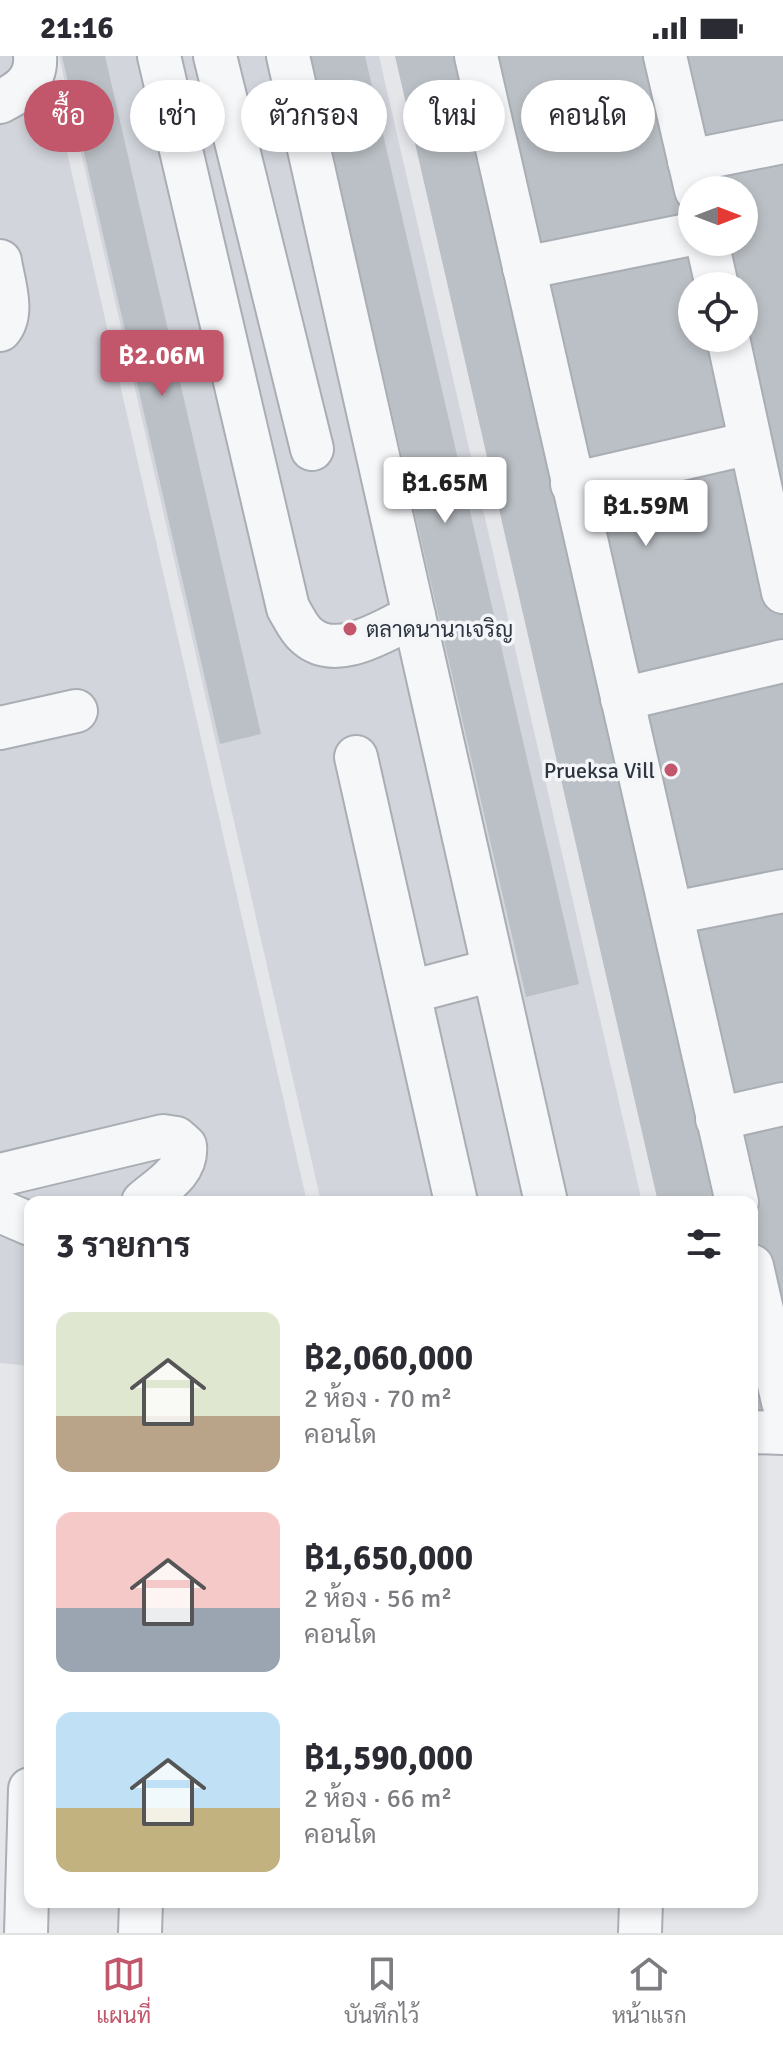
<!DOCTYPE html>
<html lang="th">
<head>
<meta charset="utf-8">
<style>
	:root { --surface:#fff; --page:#f7f7f7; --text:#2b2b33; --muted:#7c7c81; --line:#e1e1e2; --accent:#c2566b }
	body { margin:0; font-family:Signika,Sarabun,sans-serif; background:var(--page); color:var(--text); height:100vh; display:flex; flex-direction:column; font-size:30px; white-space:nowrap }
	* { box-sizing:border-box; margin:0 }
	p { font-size:26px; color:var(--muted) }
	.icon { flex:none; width:44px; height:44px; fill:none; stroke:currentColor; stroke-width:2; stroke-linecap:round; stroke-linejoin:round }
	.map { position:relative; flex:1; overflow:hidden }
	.panel { position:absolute; left:24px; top:1140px; width:734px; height:712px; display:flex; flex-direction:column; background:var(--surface); border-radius:16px; box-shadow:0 4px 12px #0003 }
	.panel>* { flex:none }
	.guide { position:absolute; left:24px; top:24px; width:736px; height:72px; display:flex; gap:16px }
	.needle { width:52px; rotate:90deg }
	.fabs { position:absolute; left:678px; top:120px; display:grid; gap:16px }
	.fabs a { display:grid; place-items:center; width:80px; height:80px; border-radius:50%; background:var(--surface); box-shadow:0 4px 12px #0003; font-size:40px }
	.price { position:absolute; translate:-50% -68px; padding:0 18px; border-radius:8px; background:#fff; color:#222; font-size:26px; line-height:52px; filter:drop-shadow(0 2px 4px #0008) }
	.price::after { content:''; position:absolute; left:50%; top:48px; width:24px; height:18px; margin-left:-12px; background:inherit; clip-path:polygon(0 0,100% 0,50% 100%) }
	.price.active { background:var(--accent); color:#fff }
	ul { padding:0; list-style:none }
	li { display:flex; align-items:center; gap:24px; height:200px; padding:0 32px }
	li span { display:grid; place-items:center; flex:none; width:224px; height:160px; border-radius:16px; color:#555 }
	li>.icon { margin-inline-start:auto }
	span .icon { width:96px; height:96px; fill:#fffc; stroke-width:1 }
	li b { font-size:34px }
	h2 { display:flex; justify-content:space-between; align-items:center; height:96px; padding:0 32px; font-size:34px }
	.pill { padding:0 28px; border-radius:36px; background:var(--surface); box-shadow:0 4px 12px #0003; font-size:28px; line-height:72px }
	.pill.active { background:var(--accent); color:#fff }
	.status { display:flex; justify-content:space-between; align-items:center; height:56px; padding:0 40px; background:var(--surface); direction:ltr }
	.status svg { height:22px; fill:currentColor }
	.tabs { display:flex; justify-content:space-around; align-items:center; height:112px; border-top:2px solid var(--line); background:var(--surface); font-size:22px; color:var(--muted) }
	.tabs a { display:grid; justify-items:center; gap:4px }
	.tabs .active { color:var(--accent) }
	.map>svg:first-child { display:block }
	.built { fill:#d2d6dc }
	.building { fill:#bbc0c6; fill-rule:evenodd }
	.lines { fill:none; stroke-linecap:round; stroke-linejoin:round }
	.minor-casing { stroke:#a9adb4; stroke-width:46 }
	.minor { stroke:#f6f7f9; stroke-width:42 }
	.poi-dot { fill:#c2566b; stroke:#f3f5f8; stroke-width:3 }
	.labels { text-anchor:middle; stroke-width:7; stroke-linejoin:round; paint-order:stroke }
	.poi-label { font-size:22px; fill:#2d3541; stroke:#f3f5f8; text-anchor:start }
</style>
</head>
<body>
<div class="status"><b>21:16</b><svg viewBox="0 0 49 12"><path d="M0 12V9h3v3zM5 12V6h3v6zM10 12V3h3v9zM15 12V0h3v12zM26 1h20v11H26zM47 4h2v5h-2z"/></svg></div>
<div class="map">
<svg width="783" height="1877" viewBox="0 0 783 1877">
	<rect width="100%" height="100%" fill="#e4e6ea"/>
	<g class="built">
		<path d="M0,0H45L307,1146H30V1310L0,1307Z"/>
		<path d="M59,0H379L642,1146H321Z"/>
	</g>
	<g class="building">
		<path d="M62,0H105L261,678L220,688Z"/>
		<path d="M310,0H365L579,928L526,941Z"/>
		<path d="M395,0H783V1359L752,1357V1146H658ZM692,134H744V186H692ZM692,230H744V282H692Z"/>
	</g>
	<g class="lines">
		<g class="minor-casing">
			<g id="minor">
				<path d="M159,0L288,552C293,560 298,572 306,579C336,607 385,574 414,560"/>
				<path d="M215,0L312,393"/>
				<path d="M288,0L546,1146"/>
				<path d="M476,0L737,1146"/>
				<path d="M665,0L696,134"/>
				<path d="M0,46C20,36 37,25 35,0"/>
				<path d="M689,105L783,86"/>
				<path d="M707,186L717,230"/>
				<path d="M0,205C3,226 15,257 0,274"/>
				<path d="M524,212L692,178"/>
				<path d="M728,282L783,536"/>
				<path d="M572,428L750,387"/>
				<path d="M622,643L783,605"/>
				<path d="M0,672L76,655"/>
				<path d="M356,701L456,1146"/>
				<path d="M673,857L783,835"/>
				<path d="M410,936L493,914"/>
				<path d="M717,1063L783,1048"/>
				<path d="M0,1119L163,1080L176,1082L185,1090C188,1116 161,1130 143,1146"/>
				<path d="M0,1155L30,1168"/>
				<path d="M752,1210L783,1346"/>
				<path d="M752,1376L783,1377"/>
				<path d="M26,1877L30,1733"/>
				<path d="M140,1877L141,1846"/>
				<path d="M640,1877L641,1846"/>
			</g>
		</g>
		<use href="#minor" class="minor"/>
	</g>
	<g class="poi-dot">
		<circle cx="350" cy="573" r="8"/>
		<circle cx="671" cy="714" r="8"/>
	</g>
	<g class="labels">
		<g class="poi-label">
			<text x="366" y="581">ตลาดนานาเจริญ</text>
			<text x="655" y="722" text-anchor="end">Prueksa Vill</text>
		</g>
	</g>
</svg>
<div class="fabs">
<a><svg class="needle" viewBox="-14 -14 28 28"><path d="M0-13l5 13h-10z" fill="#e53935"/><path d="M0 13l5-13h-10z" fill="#7c7c81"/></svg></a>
<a><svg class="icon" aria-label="locate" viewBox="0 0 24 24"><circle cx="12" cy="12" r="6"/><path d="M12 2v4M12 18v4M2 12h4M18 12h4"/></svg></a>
</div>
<b class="price active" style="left:162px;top:342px">฿2.06M</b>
<b class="price" style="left:445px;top:469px">฿1.65M</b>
<b class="price" style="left:646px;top:492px">฿1.59M</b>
<div class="guide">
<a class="pill active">ซื้อ</a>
<a class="pill">เช่า</a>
<a class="pill">ตัวกรอง</a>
<a class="pill">ใหม่</a>
<a class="pill">คอนโด</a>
</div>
<section class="panel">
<h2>3 รายการ<svg class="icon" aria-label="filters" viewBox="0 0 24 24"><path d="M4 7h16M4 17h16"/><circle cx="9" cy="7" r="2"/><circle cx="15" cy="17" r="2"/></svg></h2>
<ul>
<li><span style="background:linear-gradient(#dfe7d0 65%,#b9a48a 0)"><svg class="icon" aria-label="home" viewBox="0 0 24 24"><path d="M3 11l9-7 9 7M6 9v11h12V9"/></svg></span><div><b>฿2,060,000</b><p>2 ห้อง · 70 m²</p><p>คอนโด</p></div></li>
<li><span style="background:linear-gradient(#f6c9c9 60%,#9aa5b1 0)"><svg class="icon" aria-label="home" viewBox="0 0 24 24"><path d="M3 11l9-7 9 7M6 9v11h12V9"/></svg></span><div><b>฿1,650,000</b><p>2 ห้อง · 56 m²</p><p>คอนโด</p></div></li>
<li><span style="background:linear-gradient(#bfe0f5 60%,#c2b280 0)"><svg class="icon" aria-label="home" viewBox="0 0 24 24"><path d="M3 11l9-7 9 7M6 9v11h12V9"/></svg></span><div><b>฿1,590,000</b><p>2 ห้อง · 66 m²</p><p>คอนโด</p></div></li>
</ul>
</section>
</div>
<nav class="tabs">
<a class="active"><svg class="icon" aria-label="map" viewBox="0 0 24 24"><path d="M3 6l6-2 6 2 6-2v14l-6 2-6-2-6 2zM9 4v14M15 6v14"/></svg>แผนที่</a>
<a><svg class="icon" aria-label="saved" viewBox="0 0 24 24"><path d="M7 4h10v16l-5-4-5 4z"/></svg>บันทึกไว้</a>
<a><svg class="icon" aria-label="home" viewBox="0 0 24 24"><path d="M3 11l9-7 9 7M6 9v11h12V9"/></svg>หน้าแรก</a>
</nav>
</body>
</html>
